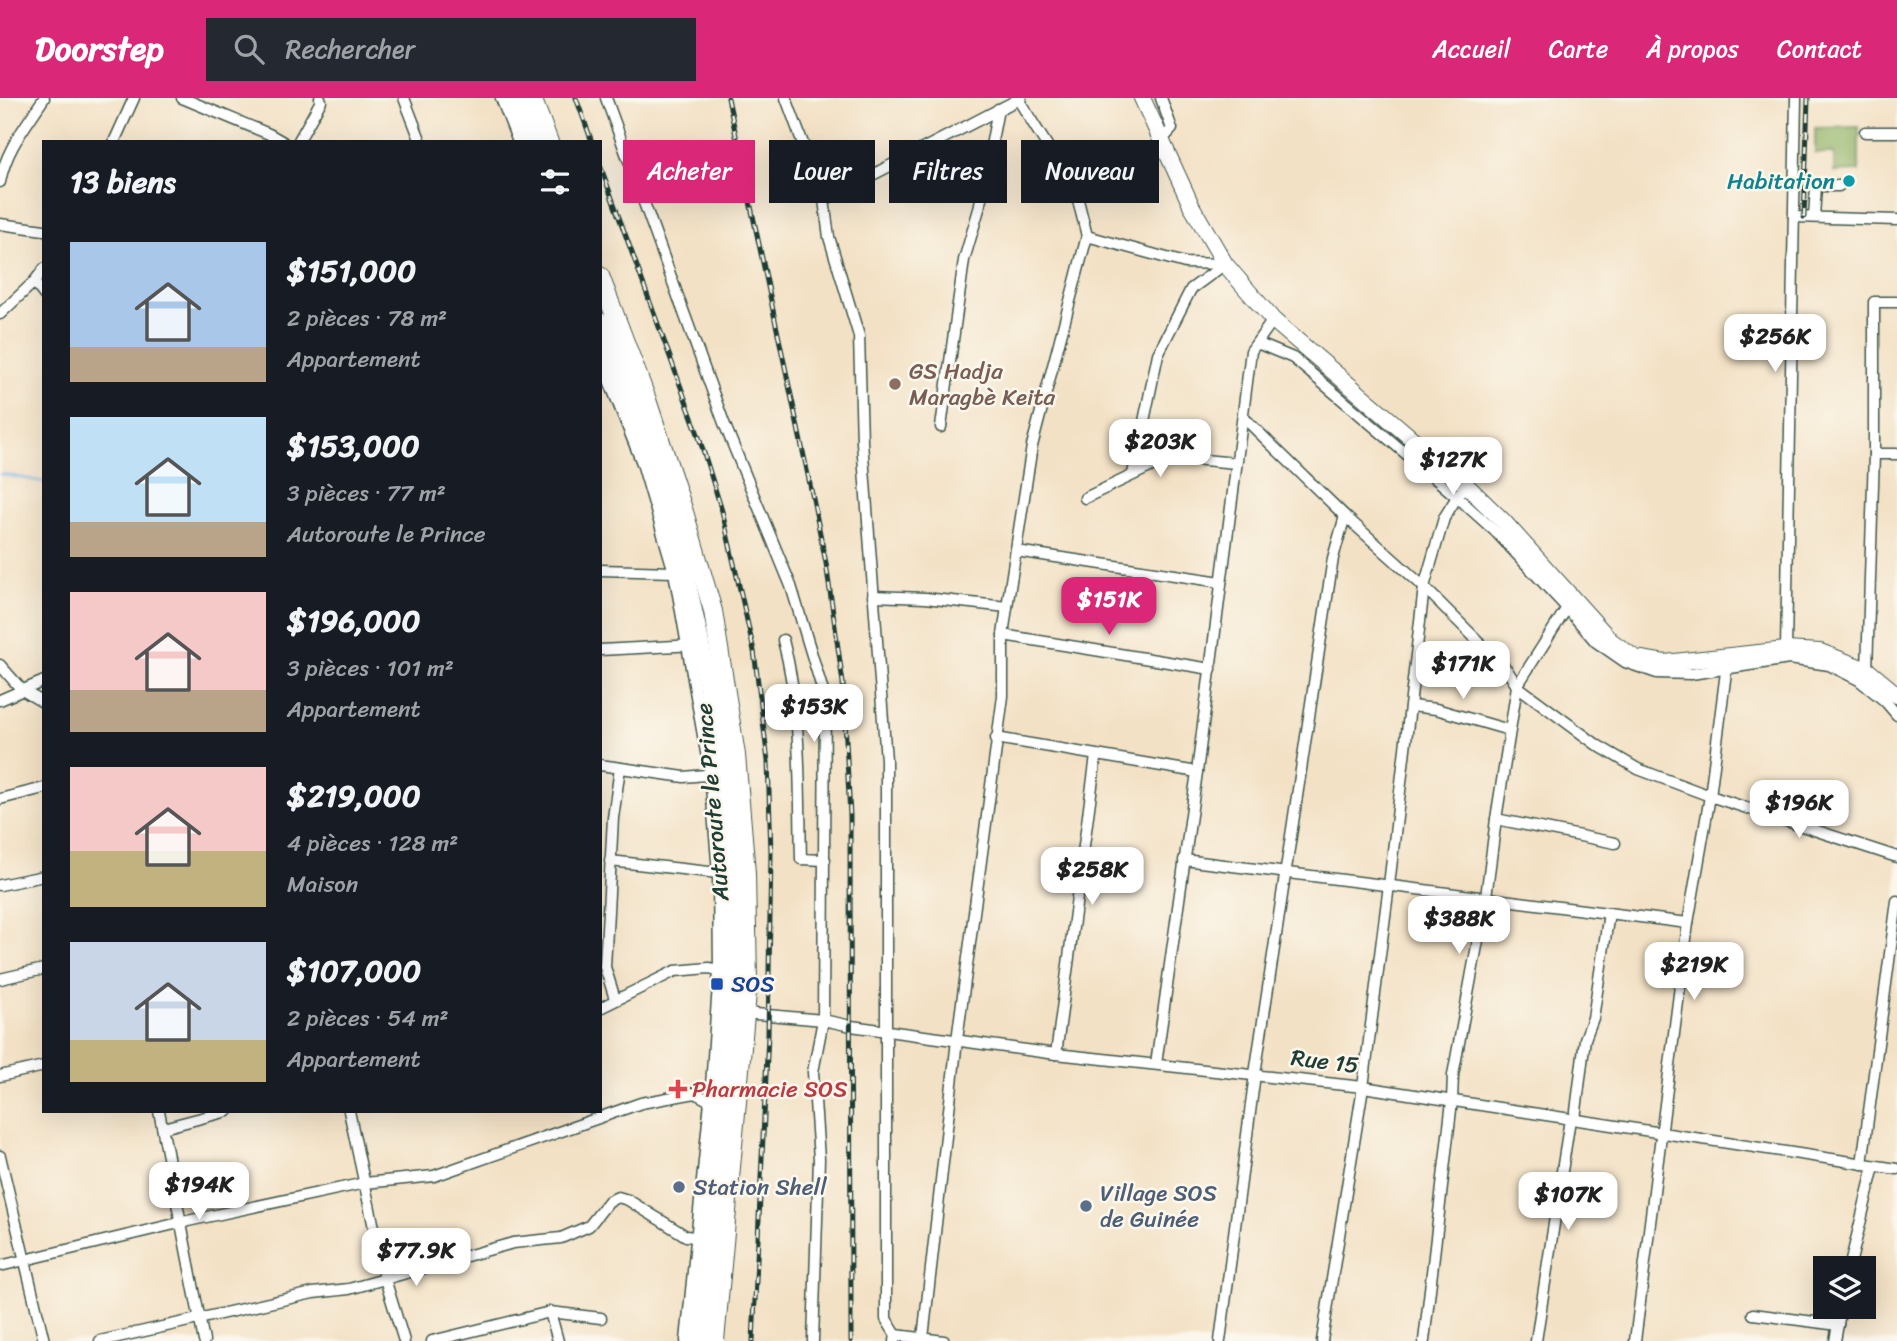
<!DOCTYPE html>
<html lang="fr">
<head>
<meta charset="utf-8">
<style>
	:root { --surface:#171b24; --page:#242831; --text:#f1f3f6; --muted:#9ea1a6; --accent:#db2777 }
	body { margin:0; font-family:Sriracha,sans-serif; background:var(--page); color:var(--text); height:100vh; display:flex; flex-direction:column; font-size:26px; white-space:nowrap }
	* { box-sizing:border-box; margin:0 }
	p { font-size:23px; color:var(--muted) }
	.icon { flex:none; width:38px; height:38px; fill:none; stroke:currentColor; stroke-width:2; stroke-linecap:round; stroke-linejoin:round }
	.map { position:relative; flex:1; overflow:hidden }
	.panel { position:absolute; left:42px; top:42px; width:560px; height:973px; display:flex; flex-direction:column; background:var(--surface); border-radius:0px; box-shadow:0 7px 28px #0002 }
	.panel>* { flex:none }
	.guide { position:absolute; left:623px; top:42px; width:665px; height:63px; display:flex; gap:14px }
	.buttons { position:absolute; left:1813px; top:1158px; display:grid; gap:14px }
	.buttons a { display:grid; place-items:center; width:63px; height:63px; border-radius:0px; background:var(--surface); box-shadow:0 7px 28px #0002; font-size:35px }
	.price { position:absolute; translate:-50% -60px; padding:0 16px; border-radius:14px; background:#fff; color:#222; font-size:23px; line-height:46px; filter:drop-shadow(0 2px 4px #0008) }
	.price::after { content:''; position:absolute; left:50%; top:42px; width:21px; height:16px; margin-left:-10px; background:inherit; clip-path:polygon(0 0,100% 0,50% 100%) }
	.price.active { background:var(--accent); color:#fff }
	ul { padding:0; list-style:none }
	li { display:flex; align-items:center; gap:21px; height:175px; padding:0 28px }
	li span { display:grid; place-items:center; flex:none; width:196px; height:140px; border-radius:0px; color:#555 }
	li>.icon { margin-inline-start:auto }
	span .icon { width:84px; height:84px; fill:#fffc; stroke-width:1 }
	li b { font-size:30px }
	h2 { display:flex; justify-content:space-between; align-items:center; height:84px; padding:0 28px; font-size:30px }
	.chip { padding:0 24px; border-radius:0px; background:var(--surface); box-shadow:0 7px 28px #0002; font-size:24px; line-height:63px }
	.chip.active { background:var(--accent); color:#fff }
	header { display:flex; align-items:center; gap:42px; box-sizing:border-box; height:98px; padding:0 35px; background:var(--accent); color:#fff }
	header strong { font-size:33px }
	nav { display:flex; gap:38px; margin-inline-start:auto; font-size:24px }
	.search { width:490px; height:63px; background:var(--page); display:flex; align-items:center; gap:18px; box-sizing:border-box; padding:0 24px; border-radius:0px; color:var(--muted); font-size:26px }
	.map>svg:first-child { display:block }
	.forest { fill:#93b468; stroke:#59784e; stroke-width:2 }
	.lines { fill:none; stroke-linecap:round; stroke-linejoin:round }
	.stream { stroke:#77b1e7; stroke-width:2.5 }
	.minor-casing { stroke:#3f564a; stroke-width:13 }
	.secondary-casing { stroke:#3f564a; stroke-width:18 }
	.primary-casing { stroke:#3f564a; stroke-width:20 }
	.minor { stroke:#fff; stroke-width:10 }
	.secondary { stroke:#fff; stroke-width:16 }
	.primary { stroke:#fff; stroke-width:18 }
	.rail-casing { stroke:#1f3d34; stroke-width:5 }
	.rail { stroke:#fbf7ec; stroke-width:2.5; stroke-dasharray:8; stroke-linecap:butt }
	.culture-dot { fill:#0f9aa8; stroke:#fbf7ec; stroke-width:2.5 }
	.education-dot { fill:#8d6e63; stroke:#fbf7ec; stroke-width:2.5 }
	.transit-dot { fill:#1a4fb4; stroke:#fbf7ec; stroke-width:2.5 }
	.health-dot { fill:#e0444e; stroke:#fbf7ec; stroke-width:2.5 }
	.service-dot { fill:#5c6f8a; stroke:#fbf7ec; stroke-width:2.5 }
	.labels { text-anchor:middle; stroke-width:5; stroke-linejoin:round; paint-order:stroke }
	.culture-label { font-size:23px; fill:#0d838f; stroke:#fbf7ec; text-anchor:end }
	.education-label { font-size:23px; fill:#785e54; stroke:#fbf7ec; text-anchor:start }
	.street-label { font-size:23px; fill:#1f3d34; stroke:#fbf7ec }
	.transit-label { font-size:23px; fill:#164399; stroke:#fbf7ec; text-anchor:start }
	.health-label { font-size:23px; fill:#be3a42; stroke:#fbf7ec; text-anchor:start }
	.service-label { font-size:23px; fill:#4e5e75; stroke:#fbf7ec; text-anchor:start }
</style>
</head>
<body>
<header>
<strong>Doorstep</strong>
<div class="search"><svg class="icon" aria-label="search" viewBox="0 0 24 24"><circle cx="10" cy="10" r="6"/><path d="M15 15l6 6"/></svg>Rechercher</div>
<nav><a>Accueil</a><a>Carte</a><a>À propos</a><a>Contact</a></nav>
</header>
<div class="map">
<svg width="1897" height="1243" viewBox="0 0 1897 1243">
	<rect width="100%" height="100%" fill="#fbf7ec"/>
	<filter id="ink" filterUnits="userSpaceOnUse"><feTurbulence type="fractalNoise" baseFrequency=".0143" numOctaves="2"/><feDisplacementMap in="SourceGraphic" scale="14" xChannelSelector="R" yChannelSelector="G"/><feConvolveMatrix kernelMatrix="1 2 1 2 8 2 1 2 1" color-interpolation-filters="sRGB"/></filter>
	<filter id="wash" filterUnits="userSpaceOnUse"><feTurbulence type="fractalNoise" baseFrequency=".00686" numOctaves="4" result="noise"/><feDisplacementMap in="SourceGraphic" scale="28" xChannelSelector="R" yChannelSelector="G"/><feGaussianBlur stdDeviation="1.57" result="paint"/><feColorMatrix in="noise" values="0 0 0 0 0 0 0 0 0 0 0 0 0 0 0 0 0 1.4 0 .05"/><feComposite in="paint" operator="in"/></filter>
	<g filter="url(#wash)">
		<rect width="100%" height="100%" fill="#f3e1c5"/>
		<path class="forest" d="M1859,29V73L1834,74V55H1815V30Z"/>
		<g class="lines">
			<path class="stream" d="M0,376L44,384"/>
		</g>
	</g>
	<g filter="url(#ink)">
		<g class="lines">
			<g class="minor-casing">
				<g id="minor">
					<path d="M182,0L269,36L283,44"/>
					<path d="M404,0L421,44"/>
					<path d="M501,0L518,44"/>
					<path d="M606,0L724,325L791,488L825,600L823,922L813,974L819,1061L813,1243"/>
					<path d="M786,0L824,102L829,139L859,238L862,344L886,662V1221L896,1237L895,1243"/>
					<path d="M1161,0L1172,31L1162,42"/>
					<path d="M1018,1L1076,94L1087,138L1185,165L1225,166"/>
					<path d="M1865,34H1897"/>
					<path d="M114,44L134,0"/>
					<path d="M298,44L321,3L320,0"/>
					<path d="M0,84C6,51 26,28 44,0"/>
					<path d="M824,102L1021,0"/>
					<path d="M1794,119L1897,122"/>
					<path d="M1814,119L1816,88H1839"/>
					<path d="M0,126L44,132"/>
					<path d="M34,184L44,197"/>
					<path d="M0,216L34,184L44,171"/>
					<path d="M1257,245L1293,260L1457,399L1496,434L1567,510L1596,544L1625,564L1657,575L1691,576L1789,561L1829,567L1859,582L1885,603L1897,617"/>
					<path d="M600,260L642,365L674,474L710,677L718,775L719,872L710,1003L686,1243"/>
					<path d="M1243,319L1345,418L1424,489L1507,572L1517,588L1597,647L1638,671L1710,698L1897,759"/>
					<path d="M941,329L964,162L979,111L998,11"/>
					<path d="M1874,356H1897"/>
					<path d="M1133,376L1158,256L1191,191L1225,166"/>
					<path d="M1085,400L1171,359L1236,365"/>
					<path d="M1016,453L1221,484"/>
					<path d="M600,472L674,474"/>
					<path d="M873,498L925,500L1007,509"/>
					<path d="M1003,537L1211,571"/>
					<path d="M783,542C802,613 799,687 801,761L825,762"/>
					<path d="M600,552L695,547"/>
					<path d="M1786,552L1796,0"/>
					<path d="M0,567L22,592L44,605"/>
					<path d="M1867,572L1874,356V204H1897"/>
					<path d="M0,602L44,583"/>
					<path d="M1411,608L1436,611L1509,632"/>
					<path d="M996,640L1197,674"/>
					<path d="M600,667L684,679L716,676"/>
					<path d="M0,701L44,690"/>
					<path d="M1496,721L1615,745"/>
					<path d="M1184,762L1688,825"/>
					<path d="M610,763L718,775"/>
					<path d="M0,787L44,778"/>
					<path d="M0,881L44,871"/>
					<path d="M615,901L605,869L613,720L620,670"/>
					<path d="M600,910L675,873L709,870L725,873"/>
					<path d="M745,915L823,922L851,928L1056,956L1363,989L1897,1071"/>
					<path d="M1056,956L1096,658"/>
					<path d="M1156,966L1197,674L1251,253L1273,222"/>
					<path d="M0,978L44,968"/>
					<path d="M159,1013L204,1243"/>
					<path d="M349,1013L385,1181L404,1243"/>
					<path d="M1575,1021L1585,941L1593,920L1609,815"/>
					<path d="M163,1030L228,1013"/>
					<path d="M0,1058L44,1243"/>
					<path d="M1862,1066L1897,803"/>
					<path d="M0,1168L183,1124L365,1085L434,1078L641,1005L695,995L710,1003L715,1002"/>
					<path d="M1849,1171L1874,1068"/>
					<path d="M550,1214L558,1243"/>
					<path d="M1753,1216L1838,1227"/>
					<path d="M896,1237L944,1243"/>
					<path d="M923,1240L957,942L1003,598V537L1007,509L1032,348L1087,138"/>
					<path d="M100,1243L313,1195L349,1191L513,1145L561,1140L589,1128L609,1103L618,1099L628,1102L686,1138L703,1140"/>
					<path d="M432,1243L550,1214L601,1220"/>
					<path d="M1220,1243L1255,976L1333,460L1345,418"/>
					<path d="M1322,1243L1363,989L1389,787L1424,489L1444,420L1465,386"/>
					<path d="M1424,1243L1452,1003L1453,977L1486,799L1496,721L1517,588L1570,505"/>
					<path d="M1536,1243L1570,1021"/>
					<path d="M1635,1243L1688,825L1710,698L1727,566"/>
					<path d="M1835,1243L1841,1209"/>
				</g>
			</g>
			<g class="secondary-casing">
				<path id="secondary" d="M1142,0L1192,109L1225,166L1273,222L1465,386L1504,424L1611,543L1635,560L1665,565L1786,552L1820,554L1867,572L1897,597"/>
			</g>
			<g class="primary-casing">
				<g id="primary">
					<path d="M515,0L532,44"/>
					<path d="M532,0L549,44"/>
					<path d="M600,178L647,302L684,414L713,513L736,657L746,775L748,884L715,1243"/>
					<path d="M600,224C625,289 650,353 669,419C710,560 735,727 731,874C730,928 723,983 718,1037C712,1106 706,1175 698,1243"/>
				</g>
			</g>
			<use href="#minor" class="minor"/>
			<use href="#secondary" class="secondary"/>
			<use href="#primary" class="primary"/>
			<g class="rail-casing">
				<g id="rail">
					<path d="M576,0L592,44"/>
					<path d="M728,0L812,396L826,465L843,585L850,718L851,1243"/>
					<path d="M600,67L698,336L722,413L754,553L768,663L771,755L768,937L753,1243"/>
					<path d="M1804,119L1808,0"/>
				</g>
			</g>
			<use href="#rail" class="rail"/>
		</g>
	</g>
	<circle class="culture-dot" cx="1849" cy="83" r="7"/>
	<circle class="education-dot" cx="895" cy="286" r="7"/>
	<rect class="transit-dot" x="710" y="879" width="14" height="14" rx="3.5"/>
	<path class="health-dot" d="M674.5 980.5h7v7h7v7h-7v7h-7v-7h-7v-7h7z"/>
	<g class="service-dot">
		<circle cx="679" cy="1089" r="7"/>
		<circle cx="1086" cy="1108" r="7"/>
	</g>
	<g class="labels">
		<g class="culture-label">
			<text x="1835" y="91">Habitation</text>
		</g>
		<g class="education-label">
			<text x="909" y="281">GS Hadja<tspan x="909" dy="26">Maragbè Keita</tspan></text>
		</g>
		<g class="street-label">
			<text transform="translate(712 704) rotate(-95)" y="8">Autoroute le Prince</text>
			<text transform="translate(1325 963) rotate(7)" y="8">Rue 15</text>
		</g>
		<g class="transit-label">
			<text x="731" y="894">SOS</text>
		</g>
		<g class="health-label">
			<text x="692" y="999">Pharmacie SOS</text>
		</g>
		<g class="service-label">
			<text x="693" y="1097">Station Shell</text>
			<text x="1100" y="1103">Village SOS<tspan x="1100" dy="26">de Guinée</tspan></text>
		</g>
	</g>
</svg>
<div class="buttons">
<a><svg class="icon" aria-label="layers" viewBox="0 0 24 24"><path d="M12 4l9 5-9 5-9-5zM3 14l9 5 9-5"/></svg></a>
</div>
<b class="price" style="left:1775px;top:276px">$256K</b>
<b class="price" style="left:1160px;top:381px">$203K</b>
<b class="price" style="left:1453px;top:399px">$127K</b>
<b class="price active" style="left:1109px;top:539px">$151K</b>
<b class="price" style="left:1463px;top:603px">$171K</b>
<b class="price" style="left:814px;top:646px">$153K</b>
<b class="price" style="left:1799px;top:742px">$196K</b>
<b class="price" style="left:1092px;top:809px">$258K</b>
<b class="price" style="left:1459px;top:858px">$388K</b>
<b class="price" style="left:1694px;top:904px">$219K</b>
<b class="price" style="left:199px;top:1124px">$194K</b>
<b class="price" style="left:1568px;top:1134px">$107K</b>
<b class="price" style="left:416px;top:1190px">$77.9K</b>
<div class="guide">
<a class="chip active">Acheter</a>
<a class="chip">Louer</a>
<a class="chip">Filtres</a>
<a class="chip">Nouveau</a>
</div>
<section class="panel">
<h2>13 biens<svg class="icon" aria-label="filters" viewBox="0 0 24 24"><path d="M4 7h16M4 17h16"/><circle cx="9" cy="7" r="2"/><circle cx="15" cy="17" r="2"/></svg></h2>
<ul>
<li><span style="background:linear-gradient(#a9c7e8 75%,#b9a48a 0)"><svg class="icon" aria-label="home" viewBox="0 0 24 24"><path d="M3 11l9-7 9 7M6 9v11h12V9"/></svg></span><div><b>$151,000</b><p>2 pièces · 78 m²</p><p>Appartement</p></div></li>
<li><span style="background:linear-gradient(#bfe0f5 75%,#b9a48a 0)"><svg class="icon" aria-label="home" viewBox="0 0 24 24"><path d="M3 11l9-7 9 7M6 9v11h12V9"/></svg></span><div><b>$153,000</b><p>3 pièces · 77 m²</p><p>Autoroute le Prince</p></div></li>
<li><span style="background:linear-gradient(#f6c9c9 70%,#b9a48a 0)"><svg class="icon" aria-label="home" viewBox="0 0 24 24"><path d="M3 11l9-7 9 7M6 9v11h12V9"/></svg></span><div><b>$196,000</b><p>3 pièces · 101 m²</p><p>Appartement</p></div></li>
<li><span style="background:linear-gradient(#f6c9c9 60%,#c2b280 0)"><svg class="icon" aria-label="home" viewBox="0 0 24 24"><path d="M3 11l9-7 9 7M6 9v11h12V9"/></svg></span><div><b>$219,000</b><p>4 pièces · 128 m²</p><p>Maison</p></div></li>
<li><span style="background:linear-gradient(#c9d6e8 70%,#c2b280 0)"><svg class="icon" aria-label="home" viewBox="0 0 24 24"><path d="M3 11l9-7 9 7M6 9v11h12V9"/></svg></span><div><b>$107,000</b><p>2 pièces · 54 m²</p><p>Appartement</p></div></li>
</ul>
</section>
</div>
</body>
</html>
